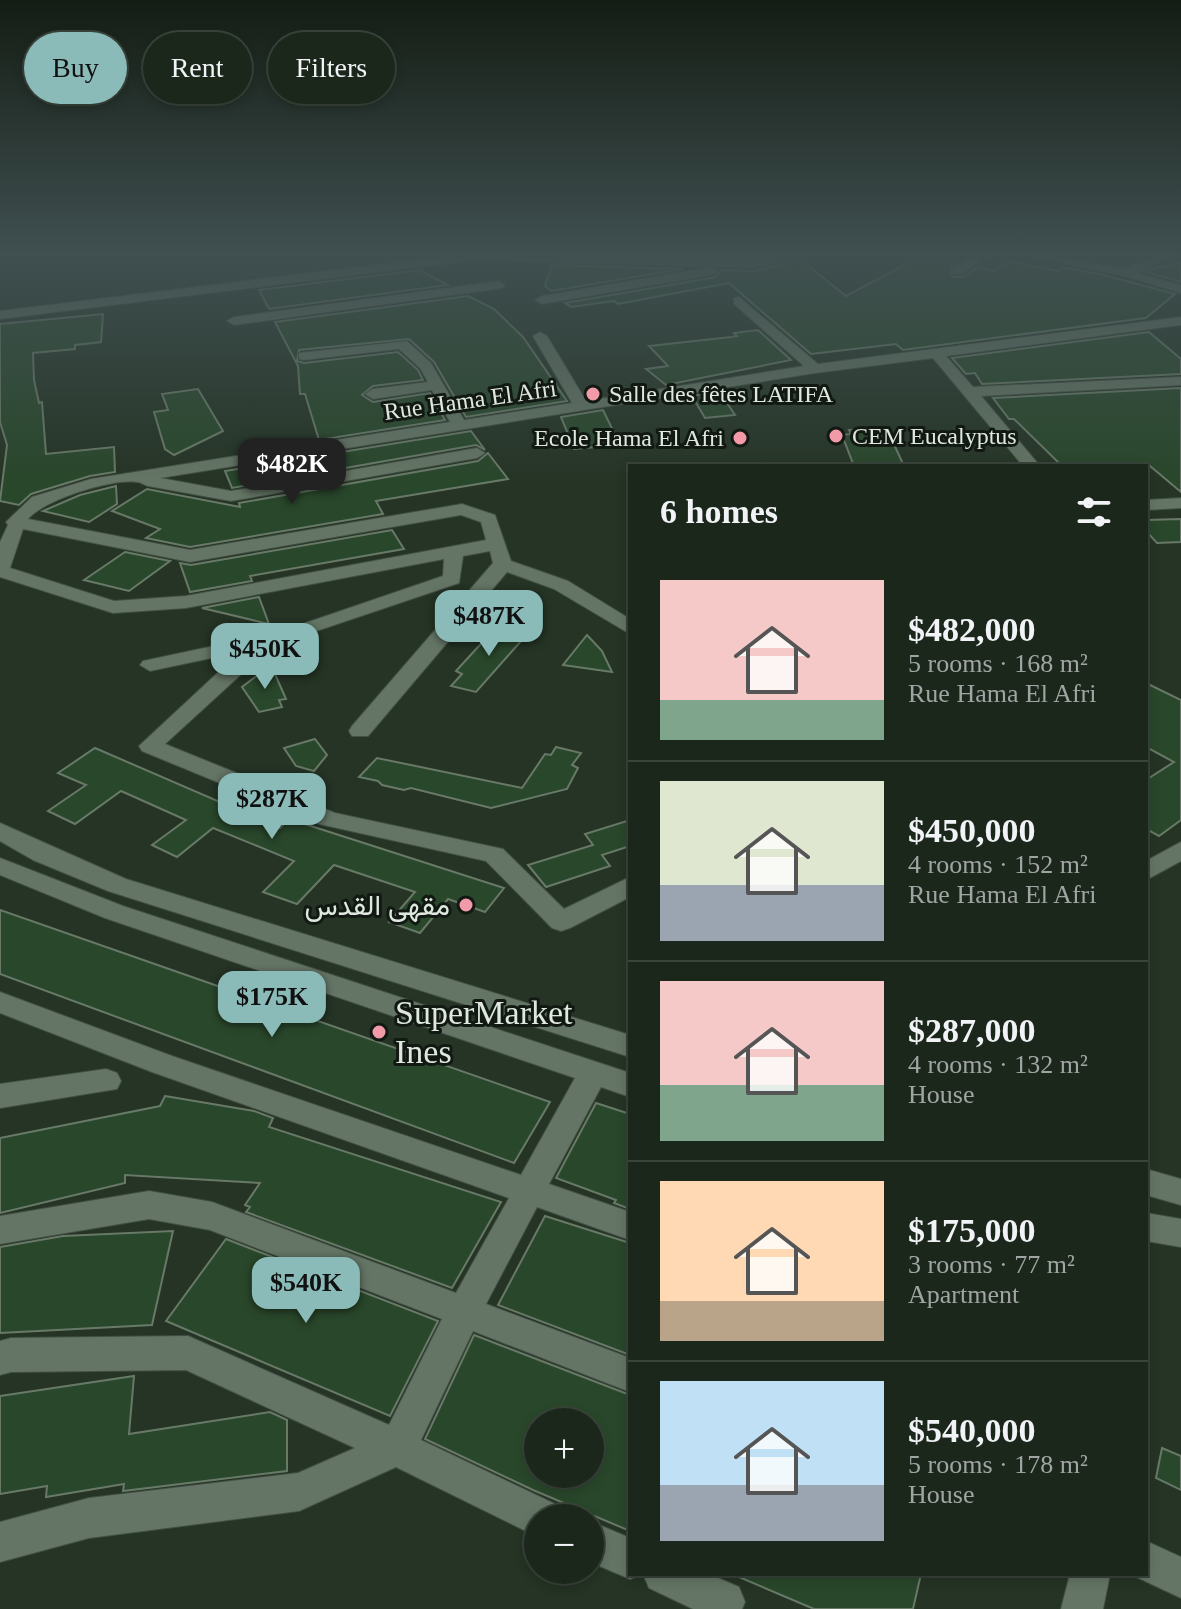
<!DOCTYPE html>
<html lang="en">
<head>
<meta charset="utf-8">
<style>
	:root { --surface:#1c271c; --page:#252f25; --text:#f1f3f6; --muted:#a0a5a3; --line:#3a443b; --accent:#8bbbb9 }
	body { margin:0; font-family:"Times New Roman",Vazirmatn,serif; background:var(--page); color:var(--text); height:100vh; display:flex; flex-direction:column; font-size:30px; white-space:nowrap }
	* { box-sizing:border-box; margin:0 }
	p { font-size:26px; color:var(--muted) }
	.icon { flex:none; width:44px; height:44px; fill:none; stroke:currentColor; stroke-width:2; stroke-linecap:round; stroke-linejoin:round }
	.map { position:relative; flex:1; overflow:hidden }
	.panel { position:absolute; left:628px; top:464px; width:520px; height:1112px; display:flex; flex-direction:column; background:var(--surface); border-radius:0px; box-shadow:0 4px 12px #0003,0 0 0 2px var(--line) }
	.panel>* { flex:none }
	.top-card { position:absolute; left:24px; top:32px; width:484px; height:72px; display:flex; gap:16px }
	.controls { position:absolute; left:524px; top:1408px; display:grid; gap:16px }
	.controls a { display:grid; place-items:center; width:80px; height:80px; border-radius:50%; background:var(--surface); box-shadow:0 4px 12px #0003,0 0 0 2px var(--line); font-size:40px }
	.price { position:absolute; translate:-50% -68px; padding:0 18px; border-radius:16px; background:var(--accent); color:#111; font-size:26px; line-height:52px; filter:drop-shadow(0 2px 4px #0008) }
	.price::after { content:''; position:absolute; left:50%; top:48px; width:24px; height:18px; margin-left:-12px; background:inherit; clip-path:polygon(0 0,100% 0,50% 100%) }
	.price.selected { background:#222; color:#fff }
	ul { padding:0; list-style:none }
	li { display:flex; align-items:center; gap:24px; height:200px; padding:0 32px }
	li+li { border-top:2px solid var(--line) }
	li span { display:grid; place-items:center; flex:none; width:224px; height:160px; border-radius:0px; color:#555 }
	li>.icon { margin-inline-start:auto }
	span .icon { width:96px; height:96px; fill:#fffc; stroke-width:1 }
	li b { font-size:34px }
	h2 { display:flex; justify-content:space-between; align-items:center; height:96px; padding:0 32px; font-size:34px }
	.tag { padding:0 28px; border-radius:36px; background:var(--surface); box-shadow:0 4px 12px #0003,0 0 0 2px var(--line); font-size:28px; line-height:72px }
	.tag.selected { background:var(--accent); color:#111 }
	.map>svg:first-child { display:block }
	.building { fill:#29472b; stroke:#687968; stroke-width:2; fill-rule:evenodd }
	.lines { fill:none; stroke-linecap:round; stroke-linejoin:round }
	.minor-casing { stroke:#435044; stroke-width:2 }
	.minor { fill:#647565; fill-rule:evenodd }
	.poi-dot { fill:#f39aa9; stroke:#121913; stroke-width:3 }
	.labels { text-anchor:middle; stroke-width:6; stroke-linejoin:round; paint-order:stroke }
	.far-poi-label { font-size:24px; fill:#dee8de; stroke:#121913; text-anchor:start }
	.far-street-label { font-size:24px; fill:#dee8de; stroke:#121913 }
	.poi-label { font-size:28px; fill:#dee8de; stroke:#121913; text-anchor:end }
	.near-poi-label { font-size:34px; fill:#dee8de; stroke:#121913; text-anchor:start }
</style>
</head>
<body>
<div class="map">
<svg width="1181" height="1609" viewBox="0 0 1181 1609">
	<rect width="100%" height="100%" fill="#253425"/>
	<g class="building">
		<path d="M921,256L957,262L950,268L953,277H963L978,267L995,271L1009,261L1058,271L1062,267L1100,274L1175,294L1146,318L903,350L896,344L811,354L729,283L618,304L614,301L571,307L565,303L716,277L721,270L754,271L801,260L846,296Z"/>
		<path d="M1181,263V282L1146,272L1156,268Z"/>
		<path d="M552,265L683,269L551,291L545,286Z"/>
		<path d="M419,270L448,285L269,309L259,290Z"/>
		<path d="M468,296L494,309L523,337L567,401L466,417L434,362L409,339L299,350L297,361L304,363L398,352L418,370L423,380L373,386L362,395L373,402L430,393L445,420L319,440L305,394H300L298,366L275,322Z"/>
		<path d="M103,314L101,342L75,345V349L33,353L34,380L39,403L42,402L46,454L114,447L115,472L90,476L31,494L19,505L0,501L7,445L0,422V324Z"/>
		<path d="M758,330L791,360L666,385L646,369L668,366L649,346L731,337L737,336L734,333Z"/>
		<path d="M1149,332L1181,359V374L982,384L975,373L966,374L952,358Z"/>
		<path d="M1181,388V492L1150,466H1062L1014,419H1009L993,398Z"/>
		<path d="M198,389L223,431L174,455L165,449L154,412L168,410L162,394Z"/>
		<path d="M719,391L735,415L705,418L692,396Z"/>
		<path d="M603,410L620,445L574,449L561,417Z"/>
		<path d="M887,429L904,466H854L842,435L851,434L849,430Z"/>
		<path d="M471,431L485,450L476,445L232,488L225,471Z"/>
		<path d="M488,453L508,479L376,501L383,514L190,547L146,538L160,529L112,511L147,489L240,507L239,503L478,461Z"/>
		<path d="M116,486L117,504L89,522L43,511L80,495Z"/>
		<path d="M1181,519V542L1157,543L1146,531V520Z"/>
		<path d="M392,530L404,549L250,576L252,581L190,592L180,563L191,565Z"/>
		<path d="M125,552L170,561L129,591L84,580Z"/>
		<path d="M259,597L269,624L202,608Z"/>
		<path d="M537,623L476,692L451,686L462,674L456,671L489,635Z"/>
		<path d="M587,635L602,651L612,672L563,665Z"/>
		<path d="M271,665L286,699L279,700L282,707L259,712L242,687Z"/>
		<path d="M1146,683L1181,700V820L1159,836L1146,829V780L1174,762L1146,747Z"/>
		<path d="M315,739L327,755L314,771L296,766L284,748Z"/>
		<path d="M556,747L581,753L572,765L578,768L567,789L491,808L411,788L404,790L382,785L378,781L359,777L377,758L522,788L545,754L551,755Z"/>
		<path d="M95,748L280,828L289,819L504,888L485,912L448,899L420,933L389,922L415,892L334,865L297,904L263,892L294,861L213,828L177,857L152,845L186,820L121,791L75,824L48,811L86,785L58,773Z"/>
		<path d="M630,820V846L602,855L610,866L546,887L528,865L593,845L585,834Z"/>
		<path d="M0,910L550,1102L514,1163L0,974Z"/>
		<path d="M165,1096L254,1111L273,1118L269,1127L501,1202L452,1288L246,1212L250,1207L245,1205L260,1183L125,1175V1183L0,1213V1138L160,1106Z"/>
		<path d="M596,1103L630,1114V1209L614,1203L616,1200L556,1178Z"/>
		<path d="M545,1216L630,1243V1355L498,1305Z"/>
		<path d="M173,1231L152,1325L0,1333V1247L63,1236Z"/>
		<path d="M226,1239L438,1321L390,1416L166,1321Z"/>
		<path d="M474,1335L630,1395V1531L533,1490L425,1439ZM538,1422H590V1474H538Z"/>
		<path d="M134,1376L129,1434L270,1412L287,1420V1471L123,1491L124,1484L46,1497L47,1486L0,1494V1396Z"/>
		<path d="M1162,1448L1181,1456V1490L1156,1478Z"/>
		<path d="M732,1574H921L913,1609H814Z"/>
	</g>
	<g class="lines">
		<g class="minor-casing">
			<g id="minor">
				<path d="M447,256H803L753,268L475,260L0,319V311Z"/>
				<path d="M975,256H989L961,274H953V268Z"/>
				<path d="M1029,256H1054L1125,269L1157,256H1173L1138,273L1181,285V293L1124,276Z"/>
				<path d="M712,267L718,271L716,274L542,304L535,300L542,296Z"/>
				<path d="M499,281L505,285L503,288L234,325L227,321L234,317Z"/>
				<path d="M739,297L818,364L1181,317V325L946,356L973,387L1181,377V385L981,396L1040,466H1023L933,358L815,373L160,478L231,491L477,448L485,453L477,458L231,501L148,486C144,485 141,482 137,482C112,478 44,500 28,519L190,550L462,504L495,515L511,561L568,581L630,619V634L554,589L507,572L368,736H352L349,731L352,726L493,563L490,551L463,556L459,583L272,646L165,744L335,813L503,849L564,909L630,877V897L570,928L561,931L552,928L486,861L319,824L142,751L139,746L240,652L150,671L140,665L143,661L279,632L443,576L444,559L186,608L113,613L0,577V542L8,525L6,522L32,497L91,479L450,422L432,390L373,399L365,394L373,389L428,382L420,368L399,349L304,360L299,359V353L407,341L431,363L464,420L572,403L533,336L540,332L547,336L586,401L804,366L734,304V298ZM461,515L481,522L486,540L186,596L114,601L10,568L23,529L190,562Z"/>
				<path d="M1181,498V508L1146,510V500Z"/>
				<path d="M0,823L126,879L630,1035V1057L108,891L33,860L0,841Z"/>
				<path d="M1181,842V861L1146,880V861Z"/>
				<path d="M0,858L123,906L630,1073V1097L601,1087L549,1184L630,1212V1240L537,1207L486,1304L630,1358V1392L473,1331L421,1440L555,1504L561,1518H538V1537L396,1467L299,1511L89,1538L0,1562V1522L89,1498L298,1473L355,1448L186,1370L11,1372L0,1375V1341L11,1338L188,1336L389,1425L442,1319L210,1230L149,1219L0,1244V1216L149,1191L212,1202L456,1293L509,1198L152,1072L0,1013V992L172,1056L521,1175L575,1078L105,918L0,875Z"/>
				<path d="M106,1069L117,1073L121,1081L117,1089L0,1108V1084Z"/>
				<path d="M1146,1169L1181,1179V1205L1146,1195Z"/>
				<path d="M1146,1213L1181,1219V1247L1146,1241Z"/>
				<path d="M590,1521L630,1538V1574H643L630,1579L590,1562Z"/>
				<path d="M1146,1541L1181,1557V1598L1132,1575L1146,1574Z"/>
				<path d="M643,1574H709L739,1587L745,1602L742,1609H693L649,1588Z"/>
				<path d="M1070,1574H1110L1103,1609H1061Z"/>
			</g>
		</g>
		<use href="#minor" class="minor"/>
	</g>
	<linearGradient id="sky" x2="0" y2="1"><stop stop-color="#141d14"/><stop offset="0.53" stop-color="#405051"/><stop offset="1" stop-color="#405051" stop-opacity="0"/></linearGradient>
	<rect width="1181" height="481" fill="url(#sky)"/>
	<g class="poi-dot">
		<circle cx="593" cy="394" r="8"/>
		<circle cx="836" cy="436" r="8"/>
		<circle cx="740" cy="438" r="8"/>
		<circle cx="466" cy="905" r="8"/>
		<circle cx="379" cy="1032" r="8"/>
	</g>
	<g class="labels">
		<g class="far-poi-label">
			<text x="609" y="402">Salle des fêtes LATIFA</text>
			<text x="852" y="444">CEM Eucalyptus</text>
			<text x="724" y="446" text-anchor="end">Ecole Hama El Afri</text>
		</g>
		<g class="far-street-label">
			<text transform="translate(470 400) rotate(-8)" y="8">Rue Hama El Afri</text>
		</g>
		<g class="poi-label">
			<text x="450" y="915">مقهى القدس</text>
		</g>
		<g class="near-poi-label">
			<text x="395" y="1024">SuperMarket<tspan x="395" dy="39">Ines</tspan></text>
		</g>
	</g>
</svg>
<div class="controls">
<a>+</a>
<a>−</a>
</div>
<b class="price selected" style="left:292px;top:506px">$482K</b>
<b class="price" style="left:489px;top:658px">$487K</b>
<b class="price" style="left:265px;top:691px">$450K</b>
<b class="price" style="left:272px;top:841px">$287K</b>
<b class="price" style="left:272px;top:1039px">$175K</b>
<b class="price" style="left:306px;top:1325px">$540K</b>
<div class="top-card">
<a class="tag selected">Buy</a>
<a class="tag">Rent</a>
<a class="tag">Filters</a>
</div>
<section class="panel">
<h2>6 homes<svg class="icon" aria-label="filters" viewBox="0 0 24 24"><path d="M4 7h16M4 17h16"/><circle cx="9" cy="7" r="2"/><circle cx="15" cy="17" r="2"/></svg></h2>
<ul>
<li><span style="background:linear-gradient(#f6c9c9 75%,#7fa58c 0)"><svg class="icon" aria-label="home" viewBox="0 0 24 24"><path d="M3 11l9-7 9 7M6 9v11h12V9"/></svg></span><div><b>$482,000</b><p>5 rooms · 168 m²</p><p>Rue Hama El Afri</p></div></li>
<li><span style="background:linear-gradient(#dfe7d0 65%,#9aa5b1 0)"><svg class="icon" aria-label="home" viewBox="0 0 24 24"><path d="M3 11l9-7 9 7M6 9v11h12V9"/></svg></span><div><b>$450,000</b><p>4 rooms · 152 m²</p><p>Rue Hama El Afri</p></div></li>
<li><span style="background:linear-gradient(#f6c9c9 65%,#7fa58c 0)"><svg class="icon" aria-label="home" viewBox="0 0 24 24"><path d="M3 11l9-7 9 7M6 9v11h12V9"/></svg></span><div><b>$287,000</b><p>4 rooms · 132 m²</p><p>House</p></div></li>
<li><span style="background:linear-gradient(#ffd9b3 75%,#b9a48a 0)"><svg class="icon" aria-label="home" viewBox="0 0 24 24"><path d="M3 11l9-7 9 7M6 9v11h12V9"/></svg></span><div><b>$175,000</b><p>3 rooms · 77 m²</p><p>Apartment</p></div></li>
<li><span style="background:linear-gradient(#bfe0f5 65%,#9aa5b1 0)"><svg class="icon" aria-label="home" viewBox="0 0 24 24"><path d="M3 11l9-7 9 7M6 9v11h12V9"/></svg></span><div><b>$540,000</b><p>5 rooms · 178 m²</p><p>House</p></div></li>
</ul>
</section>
</div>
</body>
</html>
